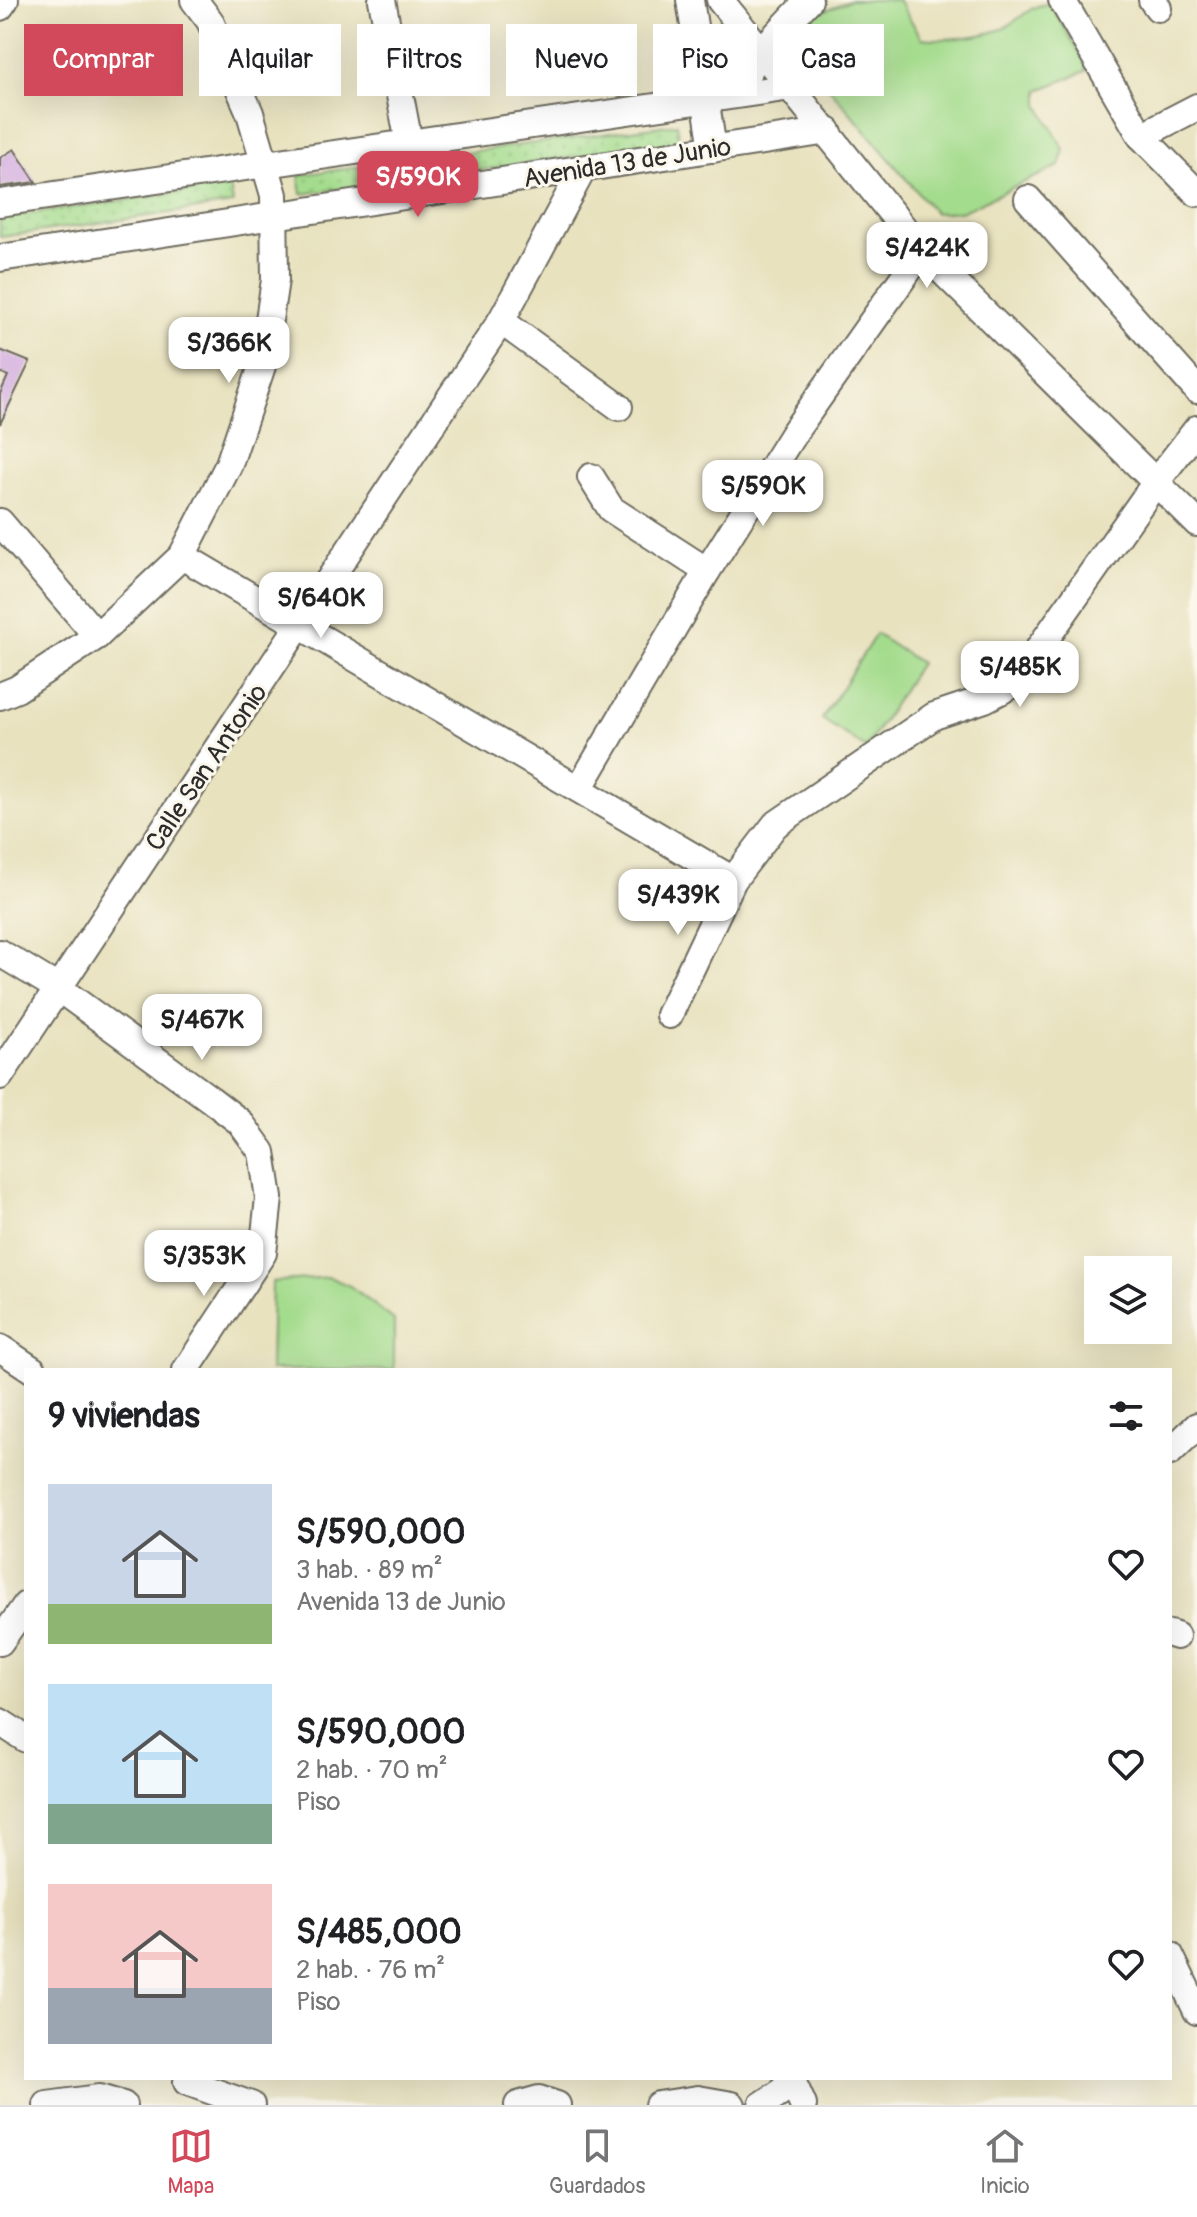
<!DOCTYPE html>
<html lang="es">
<head>
<meta charset="utf-8">
<style>
	:root { --surface:#fff; --page:#f6f6f6; --text:#202124; --muted:#757577; --line:#e0e0e0; --accent:#d1495b }
	body { margin:0; font-family:Pangolin,sans-serif; background:var(--page); color:var(--text); height:100vh; display:flex; flex-direction:column; font-size:30px; white-space:nowrap }
	* { box-sizing:border-box; margin:0 }
	p { font-size:26px; color:var(--muted) }
	.icon { flex:none; width:44px; height:44px; fill:none; stroke:currentColor; stroke-width:2; stroke-linecap:round; stroke-linejoin:round }
	.map { position:relative; flex:1; overflow:hidden }
	.panel { position:absolute; left:24px; top:1368px; width:1148px; height:712px; display:flex; flex-direction:column; background:var(--surface); border-radius:0px; box-shadow:0 8px 32px #0002 }
	.panel>* { flex:none }
	.banner { position:absolute; left:24px; top:24px; width:1150px; height:72px; display:flex; gap:16px }
	.buttons { position:absolute; left:1084px; top:1256px; display:grid; gap:16px }
	.buttons a { display:grid; place-items:center; width:88px; height:88px; border-radius:0px; background:var(--surface); box-shadow:0 8px 32px #0002; font-size:40px }
	.price { position:absolute; translate:-50% -68px; padding:0 18px; border-radius:16px; background:#fff; color:#222; font-size:26px; line-height:52px; filter:drop-shadow(0 2px 4px #0008) }
	.price::after { content:''; position:absolute; left:50%; top:48px; width:24px; height:18px; margin-left:-12px; background:inherit; clip-path:polygon(0 0,100% 0,50% 100%) }
	.price.on { background:var(--accent); color:#fff }
	ul { padding:0; list-style:none }
	li { display:flex; align-items:center; gap:24px; height:200px; padding:0 24px }
	li span { display:grid; place-items:center; flex:none; width:224px; height:160px; border-radius:0px; color:#555 }
	li>.icon { margin-inline-start:auto }
	span .icon { width:96px; height:96px; fill:#fffc; stroke-width:1 }
	li b { font-size:34px }
	h2 { display:flex; justify-content:space-between; align-items:center; height:96px; padding:0 24px; font-size:34px }
	.chip { padding:0 28px; border-radius:0px; background:var(--surface); box-shadow:0 8px 32px #0002; font-size:28px; line-height:72px }
	.chip.on { background:var(--accent); color:#fff }
	.menu { display:flex; justify-content:space-around; align-items:center; height:112px; border-top:2px solid var(--line); background:var(--surface); font-size:22px; color:var(--muted) }
	.menu a { display:grid; justify-items:center; gap:4px }
	.menu .on { color:var(--accent) }
	.map>svg:first-child { display:block }
	.grass { fill:url(#grass-dots); stroke:#68845c; stroke-width:2 }
	.park { fill:#a4dc8d; stroke:#68845c; stroke-width:2 }
	.building { fill:#d2abdf }
	.lines { fill:none; stroke-linecap:round; stroke-linejoin:round }
	.minor-casing { stroke:#6d6b5f; stroke-width:30 }
	.minor { stroke:#fff; stroke-width:26 }
	.labels { text-anchor:middle; stroke-width:6; stroke-linejoin:round; paint-order:stroke }
	.street-label { font-size:26px; fill:#2b2b2b; stroke:#fbf7ec }
</style>
</head>
<body>
<div class="map">
<svg width="1197" height="2105" viewBox="0 0 1197 2105">
	<defs>
		<pattern id="grass-dots" width="8" height="8" patternUnits="userSpaceOnUse" patternTransform="scale(2)"><rect width="8" height="8" fill="#a4dc8d"/><path d="M2 2h.1M6 6h.1" fill="none" stroke="#8dbd7a" stroke-width="1.8" stroke-linecap="round"/></pattern>
	</defs>
	<rect width="100%" height="100%" fill="#fbf7ec"/>
	<filter id="ink" filterUnits="userSpaceOnUse"><feTurbulence type="fractalNoise" baseFrequency=".0125" numOctaves="2"/><feDisplacementMap in="SourceGraphic" scale="16" xChannelSelector="R" yChannelSelector="G"/><feConvolveMatrix kernelMatrix="1 2 1 2 8 2 1 2 1" color-interpolation-filters="sRGB"/></filter>
	<filter id="wash" filterUnits="userSpaceOnUse"><feTurbulence type="fractalNoise" baseFrequency=".006" numOctaves="4" result="noise"/><feDisplacementMap in="SourceGraphic" scale="32" xChannelSelector="R" yChannelSelector="G"/><feGaussianBlur stdDeviation="1.8" result="paint"/><feColorMatrix in="noise" values="0 0 0 0 0 0 0 0 0 0 0 0 0 0 0 0 0 1.4 0 .05"/><feComposite in="paint" operator="in"/></filter>
	<g filter="url(#wash)">
		<rect width="100%" height="100%" fill="#e8e2bf"/>
		<g class="grass">
			<path d="M677,124L679,143L302,194L299,175Z"/>
			<path d="M230,185L233,204L0,237V218Z"/>
		</g>
		<g class="park">
			<path d="M851,0H898L922,38C943,41 979,37 999,30C1017,24 1030,3 1050,4L1085,62L1086,71L1039,90V105L1064,149L1059,166L963,211L935,213L798,51C798,46 796,42 797,37C801,16 834,7 851,0Z"/>
			<path d="M876,634L920,663L866,748L822,719Z"/>
			<path d="M329,1277L350,1286L394,1320V1370H270L272,1282Z"/>
		</g>
		<g id="blocks">
			<g class="building">
				<path d="M14,149L36,182L0,187V158Z"/>
				<path d="M0,350L30,362L0,424V394L8,376L0,372Z"/>
			</g>
		</g>
	</g>
	<g filter="url(#ink)">
		<use href="#blocks" fill-opacity="0" stroke="#6d6b5f" stroke-width="2"/>
		<g class="lines">
			<g class="minor-casing">
				<g id="minor">
					<path d="M382,0L409,143"/>
					<path d="M690,0L713,149"/>
					<path d="M720,0L922,251L1197,523"/>
					<path d="M1062,0L1141,136L1197,193"/>
					<path d="M1152,0L1158,8"/>
					<path d="M0,7L5,0"/>
					<path d="M733,95L762,50L809,0"/>
					<path d="M1141,136L1197,107"/>
					<path d="M1028,199L1197,390"/>
					<path d="M0,203L791,87"/>
					<path d="M0,258L828,131"/>
					<path d="M501,321L619,407"/>
					<path d="M591,477L611,509L707,571"/>
					<path d="M0,522L97,636"/>
					<path d="M182,556L733,880"/>
					<path d="M0,696L17,689L97,636L182,556L229,464L262,366L275,280L274,195L250,113L210,21L194,0"/>
					<path d="M579,789L707,571L795,431L922,251"/>
					<path d="M0,953L58,988L210,1099L240,1122L262,1152L269,1198L263,1253L186,1370"/>
					<path d="M669,1015L733,880L775,825L934,716L985,699L1014,684L1156,482L1197,429"/>
					<path d="M0,1076L501,321L583,169"/>
					<path d="M0,1348L33,1370"/>
					<path d="M1170,1452L1197,1426"/>
					<path d="M1170,1634L1176,1636"/>
					<path d="M0,1642L26,1605"/>
					<path d="M0,1722L26,1739"/>
					<path d="M1170,1955L1197,2011"/>
					<path d="M791,2078L803,2105"/>
					<path d="M187,2082L251,2105"/>
					<path d="M47,2105L99,2098L123,2105"/>
					<path d="M518,2105L539,2099L557,2105"/>
					<path d="M658,2105L698,2099L732,2105"/>
					<path d="M762,2105L782,2092L790,2078"/>
				</g>
			</g>
			<use href="#minor" class="minor"/>
		</g>
	</g>
	<g class="labels">
		<g class="street-label">
			<text transform="translate(627 162) rotate(-9)" y="9">Avenida 13 de Junio</text>
			<text transform="translate(206 767) rotate(-56)" y="9">Calle San Antonio</text>
		</g>
	</g>
</svg>
<div class="buttons">
<a><svg class="icon" aria-label="layers" viewBox="0 0 24 24"><path d="M12 4l9 5-9 5-9-5zM3 14l9 5 9-5"/></svg></a>
</div>
<b class="price on" style="left:418px;top:219px">S/590K</b>
<b class="price" style="left:927px;top:290px">S/424K</b>
<b class="price" style="left:229px;top:385px">S/366K</b>
<b class="price" style="left:763px;top:528px">S/590K</b>
<b class="price" style="left:321px;top:640px">S/640K</b>
<b class="price" style="left:1020px;top:709px">S/485K</b>
<b class="price" style="left:678px;top:937px">S/439K</b>
<b class="price" style="left:202px;top:1062px">S/467K</b>
<b class="price" style="left:204px;top:1298px">S/353K</b>
<div class="banner">
<a class="chip on">Comprar</a>
<a class="chip">Alquilar</a>
<a class="chip">Filtros</a>
<a class="chip">Nuevo</a>
<a class="chip">Piso</a>
<a class="chip">Casa</a>
</div>
<section class="panel">
<h2>9 viviendas<svg class="icon" aria-label="filters" viewBox="0 0 24 24"><path d="M4 7h16M4 17h16"/><circle cx="9" cy="7" r="2"/><circle cx="15" cy="17" r="2"/></svg></h2>
<ul>
<li><span style="background:linear-gradient(#c9d6e8 75%,#8fb573 0)"><svg class="icon" aria-label="home" viewBox="0 0 24 24"><path d="M3 11l9-7 9 7M6 9v11h12V9"/></svg></span><div><b>S/590,000</b><p>3 hab. · 89 m²</p><p>Avenida 13 de Junio</p></div><svg class="icon" aria-label="heart" viewBox="0 0 24 24"><path d="M12 20l-8-8c-3-5 5-10 8-4 3-6 11-1 8 4z"/></svg></li>
<li><span style="background:linear-gradient(#bfe0f5 75%,#7fa58c 0)"><svg class="icon" aria-label="home" viewBox="0 0 24 24"><path d="M3 11l9-7 9 7M6 9v11h12V9"/></svg></span><div><b>S/590,000</b><p>2 hab. · 70 m²</p><p>Piso</p></div><svg class="icon" aria-label="heart" viewBox="0 0 24 24"><path d="M12 20l-8-8c-3-5 5-10 8-4 3-6 11-1 8 4z"/></svg></li>
<li><span style="background:linear-gradient(#f6c9c9 65%,#9aa5b1 0)"><svg class="icon" aria-label="home" viewBox="0 0 24 24"><path d="M3 11l9-7 9 7M6 9v11h12V9"/></svg></span><div><b>S/485,000</b><p>2 hab. · 76 m²</p><p>Piso</p></div><svg class="icon" aria-label="heart" viewBox="0 0 24 24"><path d="M12 20l-8-8c-3-5 5-10 8-4 3-6 11-1 8 4z"/></svg></li>
</ul>
</section>
</div>
<nav class="menu">
<a class="on"><svg class="icon" aria-label="map" viewBox="0 0 24 24"><path d="M3 6l6-2 6 2 6-2v14l-6 2-6-2-6 2zM9 4v14M15 6v14"/></svg>Mapa</a>
<a><svg class="icon" aria-label="saved" viewBox="0 0 24 24"><path d="M7 4h10v16l-5-4-5 4z"/></svg>Guardados</a>
<a><svg class="icon" aria-label="home" viewBox="0 0 24 24"><path d="M3 11l9-7 9 7M6 9v11h12V9"/></svg>Inicio</a>
</nav>
</body>
</html>
